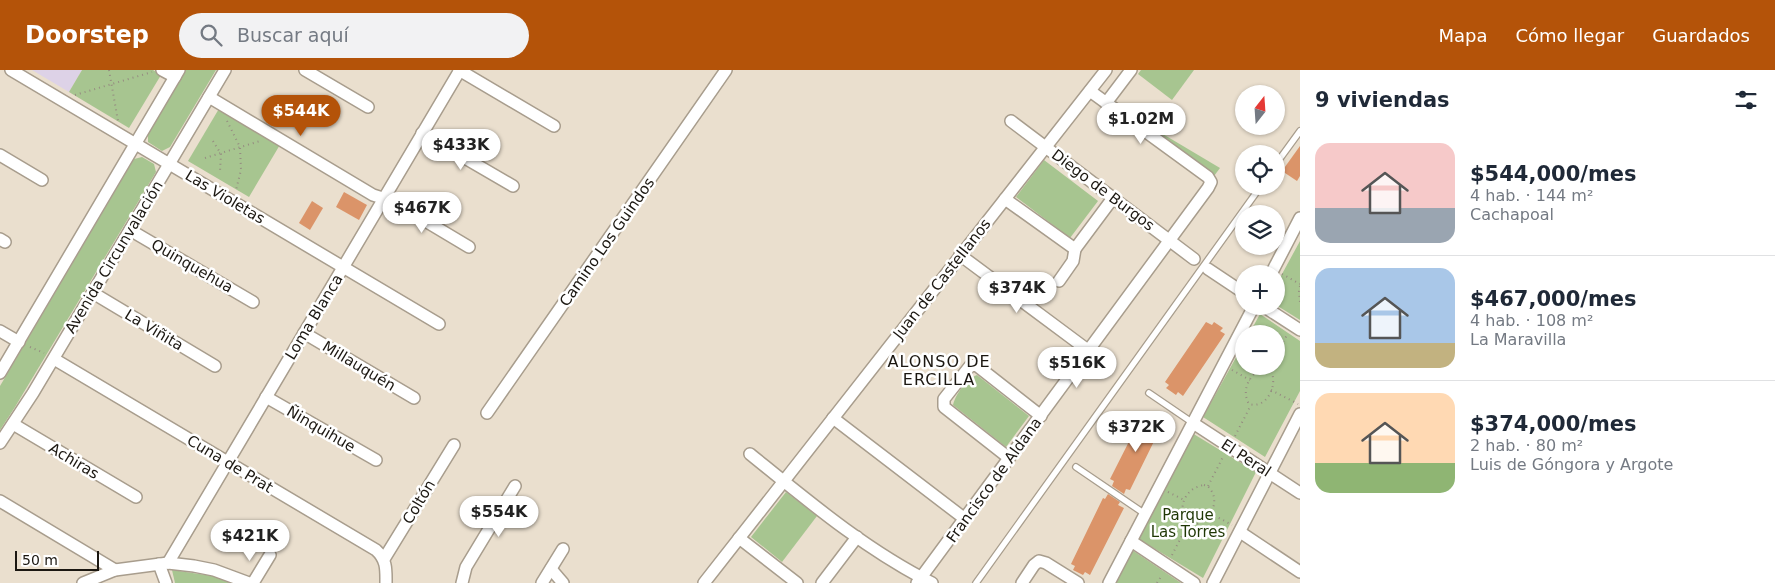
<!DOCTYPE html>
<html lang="es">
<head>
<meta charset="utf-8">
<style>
	:root { --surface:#fff; --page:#f2f2f3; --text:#1f2937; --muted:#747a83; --line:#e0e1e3; --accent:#b45309 }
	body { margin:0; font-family:"DejaVu Sans",sans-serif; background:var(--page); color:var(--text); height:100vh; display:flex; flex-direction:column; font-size:19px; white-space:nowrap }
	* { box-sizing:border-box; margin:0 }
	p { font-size:16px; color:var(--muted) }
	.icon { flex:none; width:28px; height:28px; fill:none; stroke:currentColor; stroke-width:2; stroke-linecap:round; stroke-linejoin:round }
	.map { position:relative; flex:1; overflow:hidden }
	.sheet { display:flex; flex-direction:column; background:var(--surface); width:475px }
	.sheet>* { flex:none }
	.needle { width:32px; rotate:17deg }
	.tools { position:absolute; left:1235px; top:15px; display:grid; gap:10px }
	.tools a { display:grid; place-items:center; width:50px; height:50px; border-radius:50%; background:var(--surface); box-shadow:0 1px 4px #0004; font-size:25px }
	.scale { position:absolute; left:15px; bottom:12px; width:84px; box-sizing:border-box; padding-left:5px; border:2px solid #1b1711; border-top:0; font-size:14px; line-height:18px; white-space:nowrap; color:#1b1711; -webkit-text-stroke:4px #fff; paint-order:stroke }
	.price { position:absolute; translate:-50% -42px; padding:0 11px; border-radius:18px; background:#fff; color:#222; font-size:16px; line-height:32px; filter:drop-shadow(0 1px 2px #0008) }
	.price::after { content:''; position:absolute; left:50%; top:30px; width:15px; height:11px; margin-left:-8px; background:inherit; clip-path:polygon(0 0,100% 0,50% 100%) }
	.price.active { background:var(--accent); color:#fff }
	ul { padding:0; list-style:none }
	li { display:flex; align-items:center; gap:15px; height:125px; padding:0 15px }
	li+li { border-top:1px solid var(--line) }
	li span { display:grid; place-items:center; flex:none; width:140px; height:100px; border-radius:15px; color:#555 }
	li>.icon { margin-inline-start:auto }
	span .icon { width:60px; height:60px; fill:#fffc; stroke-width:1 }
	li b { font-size:21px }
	h2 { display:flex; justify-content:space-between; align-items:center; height:60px; padding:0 15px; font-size:21px }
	header { display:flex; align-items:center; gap:30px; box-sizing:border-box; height:70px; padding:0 25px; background:var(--accent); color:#fff }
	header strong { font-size:24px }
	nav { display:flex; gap:28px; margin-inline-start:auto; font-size:18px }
	.search { width:350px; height:45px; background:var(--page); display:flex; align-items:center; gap:12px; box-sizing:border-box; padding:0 18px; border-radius:28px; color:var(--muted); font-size:19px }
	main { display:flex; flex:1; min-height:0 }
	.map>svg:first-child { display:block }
	.education { fill:#ddd2e7 }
	.green { fill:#a7c590 }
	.building { fill:#db9469 }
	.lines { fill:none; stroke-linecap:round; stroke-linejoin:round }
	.service-casing { stroke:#a89d8d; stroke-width:8 }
	.minor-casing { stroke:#a89d8d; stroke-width:14 }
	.path { stroke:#958c80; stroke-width:2; stroke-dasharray:1 4; stroke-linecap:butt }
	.service { stroke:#fff; stroke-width:5.5 }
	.minor { stroke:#fff; stroke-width:11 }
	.labels { text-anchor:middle; stroke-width:5; stroke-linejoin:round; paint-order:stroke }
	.street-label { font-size:15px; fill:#1b1711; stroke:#fff }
	.park-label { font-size:15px; fill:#1f3704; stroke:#fff }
	.neighbourhood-label { font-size:16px; letter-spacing:1px; fill:#1b1711; stroke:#fff }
</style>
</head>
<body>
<header>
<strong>Doorstep</strong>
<div class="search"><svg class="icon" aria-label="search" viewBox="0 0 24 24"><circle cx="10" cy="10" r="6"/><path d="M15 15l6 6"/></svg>Buscar aquí</div>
<nav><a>Mapa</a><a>Cómo llegar</a><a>Guardados</a></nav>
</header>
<main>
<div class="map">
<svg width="1300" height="513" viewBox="0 0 1300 513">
	<rect width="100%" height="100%" fill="#eadfce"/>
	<path class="education" d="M32,0H82L69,22Z"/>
	<g class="green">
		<path d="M82,0H153L161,5L129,58L69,22Z"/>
		<path d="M186,0H216L170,77L162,81L148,72V64Z"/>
		<path d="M1141,0H1194L1172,30L1138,4Z"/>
		<path d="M220,37L281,73L249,127L188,91Z"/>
		<path d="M1151,57L1220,98L1214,106Z"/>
		<path d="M142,87L154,94L156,102L15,337L0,360V316L134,89Z"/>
		<path d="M1044,90L1098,131L1070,168L1016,127Z"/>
		<path d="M1300,171V250L1276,235V215Z"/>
		<path d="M1260,244L1300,271V321L1265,387L1203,347L1244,273V296H1276V264H1249Z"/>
		<path d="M977,305L1029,346L1006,377L953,335C955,325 967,308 977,305Z"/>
		<path d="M1192,363L1256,402L1203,508L1137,468Z"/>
		<path d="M786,422L817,446L782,492L751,467Z"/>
		<path d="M1132,480L1181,513H1115Z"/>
		<path d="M172,500L213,506L230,513H175Z"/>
	</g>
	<g class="building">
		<path d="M1300,76V106L1297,111L1282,101Z"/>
		<path d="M344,122L367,135L359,150L336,137Z"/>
		<path d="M312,131L323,138L310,160L299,153Z"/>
		<path d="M1206,252L1212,255L1214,252L1223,258L1220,261L1225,264L1183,326L1178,322L1176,325L1166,318L1169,315L1165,312Z"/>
		<path d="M1151,343L1160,347L1158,351L1163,353L1130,420L1126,419L1124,424L1112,416L1114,411L1110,409L1143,344L1149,346Z"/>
		<path d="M1108,424L1120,432L1118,435L1124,438L1090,505L1085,502L1083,505L1073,500L1075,496L1071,494L1103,428L1105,429Z"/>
	</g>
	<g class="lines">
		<g class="service-casing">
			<g id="service">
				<path d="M1276,94L1300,61"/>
				<path d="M1149,323L1193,353"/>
				<path d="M1076,397L1145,444"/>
				<path d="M976,513L1261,116"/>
			</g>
		</g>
		<g class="minor-casing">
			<g id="minor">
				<path d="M11,0L439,254"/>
				<path d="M162,0L175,7"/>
				<path d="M305,0L368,37"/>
				<path d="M459,0L554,56"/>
				<path d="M209,27L373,125L392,131L469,177"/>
				<path d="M1106,33L1131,0"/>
				<path d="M1011,51L1194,189"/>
				<path d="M422,63L513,116"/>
				<path d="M0,85L42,110"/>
				<path d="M1005,129L1075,179L1113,128"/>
				<path d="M130,160L253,232"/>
				<path d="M0,169L5,172"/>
				<path d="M960,185L1089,281"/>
				<path d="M1208,199L1244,223"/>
				<path d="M1271,204L1300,148"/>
				<path d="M1059,211L1073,191L1075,179"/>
				<path d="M93,223L215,296"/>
				<path d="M1263,236L1300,260"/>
				<path d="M0,261L19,272"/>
				<path d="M304,263L414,328"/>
				<path d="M54,289L376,480C387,490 386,500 386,513"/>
				<path d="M0,303L179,0"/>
				<path d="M266,327L376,390"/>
				<path d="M487,343L726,0"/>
				<path d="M833,348L965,449"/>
				<path d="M1193,353L1300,423"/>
				<path d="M13,354L136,427"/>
				<path d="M0,373L33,323L225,0"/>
				<path d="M750,384C808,431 866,480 932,513"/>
				<path d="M1009,388L944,337V329L970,296L976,295L1041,346"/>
				<path d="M0,431L115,500"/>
				<path d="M1240,462L1300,502"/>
				<path d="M739,468L797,513"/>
				<path d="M1131,471L1194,513"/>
				<path d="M384,489L454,375"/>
				<path d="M168,493L460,0"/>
				<path d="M159,494L166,513"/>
				<path d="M551,499L563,513"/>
				<path d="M83,513L115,500L168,493L194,496L214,500L249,513"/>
				<path d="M253,513L270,485"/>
				<path d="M462,513L466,497L515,416"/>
				<path d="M542,513L563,479"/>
				<path d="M704,513L1106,0"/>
				<path d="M822,513L857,467"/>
				<path d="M917,513L1208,118L1211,112L1208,107L1090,21"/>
				<path d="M1022,513L1034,495L1039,491L1046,493L1078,513"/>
				<path d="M1109,513L1254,236"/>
				<path d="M1213,513L1300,344"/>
			</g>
		</g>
		<g class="path">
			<path d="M109,0L118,51"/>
			<path d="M75,25L152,2"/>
			<path d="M227,51L240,77L241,100L236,120"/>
			<path d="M213,71L221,84L220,101"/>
			<path d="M205,88L260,71"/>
			<path d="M1282,204L1300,214"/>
			<path d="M1300,216L1299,221L1300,232"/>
			<path d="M30,277L44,283"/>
			<path d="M1276,285L1287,265"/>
			<path d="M1263,298H1269C1280,311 1268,340 1249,334C1241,321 1249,304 1263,298Z"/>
			<path d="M1232,300L1250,310"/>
			<path d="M1271,320L1298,334"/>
			<path d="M1235,366L1251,335"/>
			<path d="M1204,415L1208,416C1210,419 1212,421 1213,424C1219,440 1202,460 1185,453C1178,436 1185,418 1204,415Z"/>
			<path d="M1208,416L1224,385"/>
			<path d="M1168,422L1184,430"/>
			<path d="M1210,443L1232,455"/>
			<path d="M1172,485L1188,454"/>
			<path d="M1157,513L1162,505"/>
		</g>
		<use href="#service" class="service"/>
		<use href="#minor" class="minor"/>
	</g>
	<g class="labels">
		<g class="street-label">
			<text transform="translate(1103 120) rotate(37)" y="5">Diego de Burgos</text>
			<text transform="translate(225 127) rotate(31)" y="5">Las Violetas</text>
			<text transform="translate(607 172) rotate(-55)" y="5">Camino Los Guindos</text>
			<text transform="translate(114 187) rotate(-59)" y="5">Avenida Circunvalación</text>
			<text transform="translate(192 196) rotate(30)" y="5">Quinquehua</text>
			<text transform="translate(942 209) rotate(-52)" y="5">Juan de Castellanos</text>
			<text transform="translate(314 247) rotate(-59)" y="5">Loma Blanca</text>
			<text transform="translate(154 260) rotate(31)" y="5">La Viñita</text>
			<text transform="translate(359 296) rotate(31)" y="5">Millauquén</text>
			<text transform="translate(321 359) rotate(30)" y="5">Ñinquihue</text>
			<text transform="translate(1246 388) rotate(33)" y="5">El Peral</text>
			<text transform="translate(74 391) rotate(31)" y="5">Achiras</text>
			<text transform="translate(230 394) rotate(31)" y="5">Cuna de Prat</text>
			<text transform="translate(994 410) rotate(-54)" y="5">Francisco de Aldana</text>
			<text transform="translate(419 432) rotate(-59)" y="5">Coltón</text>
		</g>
		<g class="park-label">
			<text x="1188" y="450">Parque<tspan x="1188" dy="17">Las Torres</tspan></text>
		</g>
		<g class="neighbourhood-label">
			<text x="939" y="297">ALONSO DE<tspan x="939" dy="18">ERCILLA</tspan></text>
		</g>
	</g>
</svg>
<div class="tools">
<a><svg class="needle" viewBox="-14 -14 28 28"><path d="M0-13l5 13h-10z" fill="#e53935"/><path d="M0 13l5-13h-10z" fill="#747a83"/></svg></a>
<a><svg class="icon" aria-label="locate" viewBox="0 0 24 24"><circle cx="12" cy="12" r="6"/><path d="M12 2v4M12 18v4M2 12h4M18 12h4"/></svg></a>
<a><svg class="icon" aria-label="layers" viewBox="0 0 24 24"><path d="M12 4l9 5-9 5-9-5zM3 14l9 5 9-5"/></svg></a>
<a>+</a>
<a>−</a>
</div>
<div class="scale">50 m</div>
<b class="price active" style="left:301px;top:67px">$544K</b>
<b class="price" style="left:1141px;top:75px">$1.02M</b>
<b class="price" style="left:461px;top:101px">$433K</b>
<b class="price" style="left:422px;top:164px">$467K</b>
<b class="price" style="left:1017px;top:244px">$374K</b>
<b class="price" style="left:1077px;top:319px">$516K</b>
<b class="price" style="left:1136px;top:383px">$372K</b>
<b class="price" style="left:499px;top:468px">$554K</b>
<b class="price" style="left:250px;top:492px">$421K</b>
</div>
<section class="sheet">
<h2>9 viviendas<svg class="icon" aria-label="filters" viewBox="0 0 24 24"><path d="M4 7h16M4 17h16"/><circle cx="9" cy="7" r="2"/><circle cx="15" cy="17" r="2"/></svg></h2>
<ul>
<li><span style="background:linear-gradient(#f6c9c9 65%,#9aa5b1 0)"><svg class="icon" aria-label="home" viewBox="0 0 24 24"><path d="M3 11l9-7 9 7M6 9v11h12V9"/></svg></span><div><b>$544,000/mes</b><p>4 hab. · 144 m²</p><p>Cachapoal</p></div></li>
<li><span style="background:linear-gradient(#a9c7e8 75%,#c2b280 0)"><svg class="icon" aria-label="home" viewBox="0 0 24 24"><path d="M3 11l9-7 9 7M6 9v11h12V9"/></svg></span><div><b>$467,000/mes</b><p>4 hab. · 108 m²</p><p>La Maravilla</p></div></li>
<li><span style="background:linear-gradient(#ffd9b3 70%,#8fb573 0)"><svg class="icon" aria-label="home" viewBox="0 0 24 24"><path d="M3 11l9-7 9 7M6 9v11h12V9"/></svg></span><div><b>$374,000/mes</b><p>2 hab. · 80 m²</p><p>Luis de Góngora y Argote</p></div></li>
</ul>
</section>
</main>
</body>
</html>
